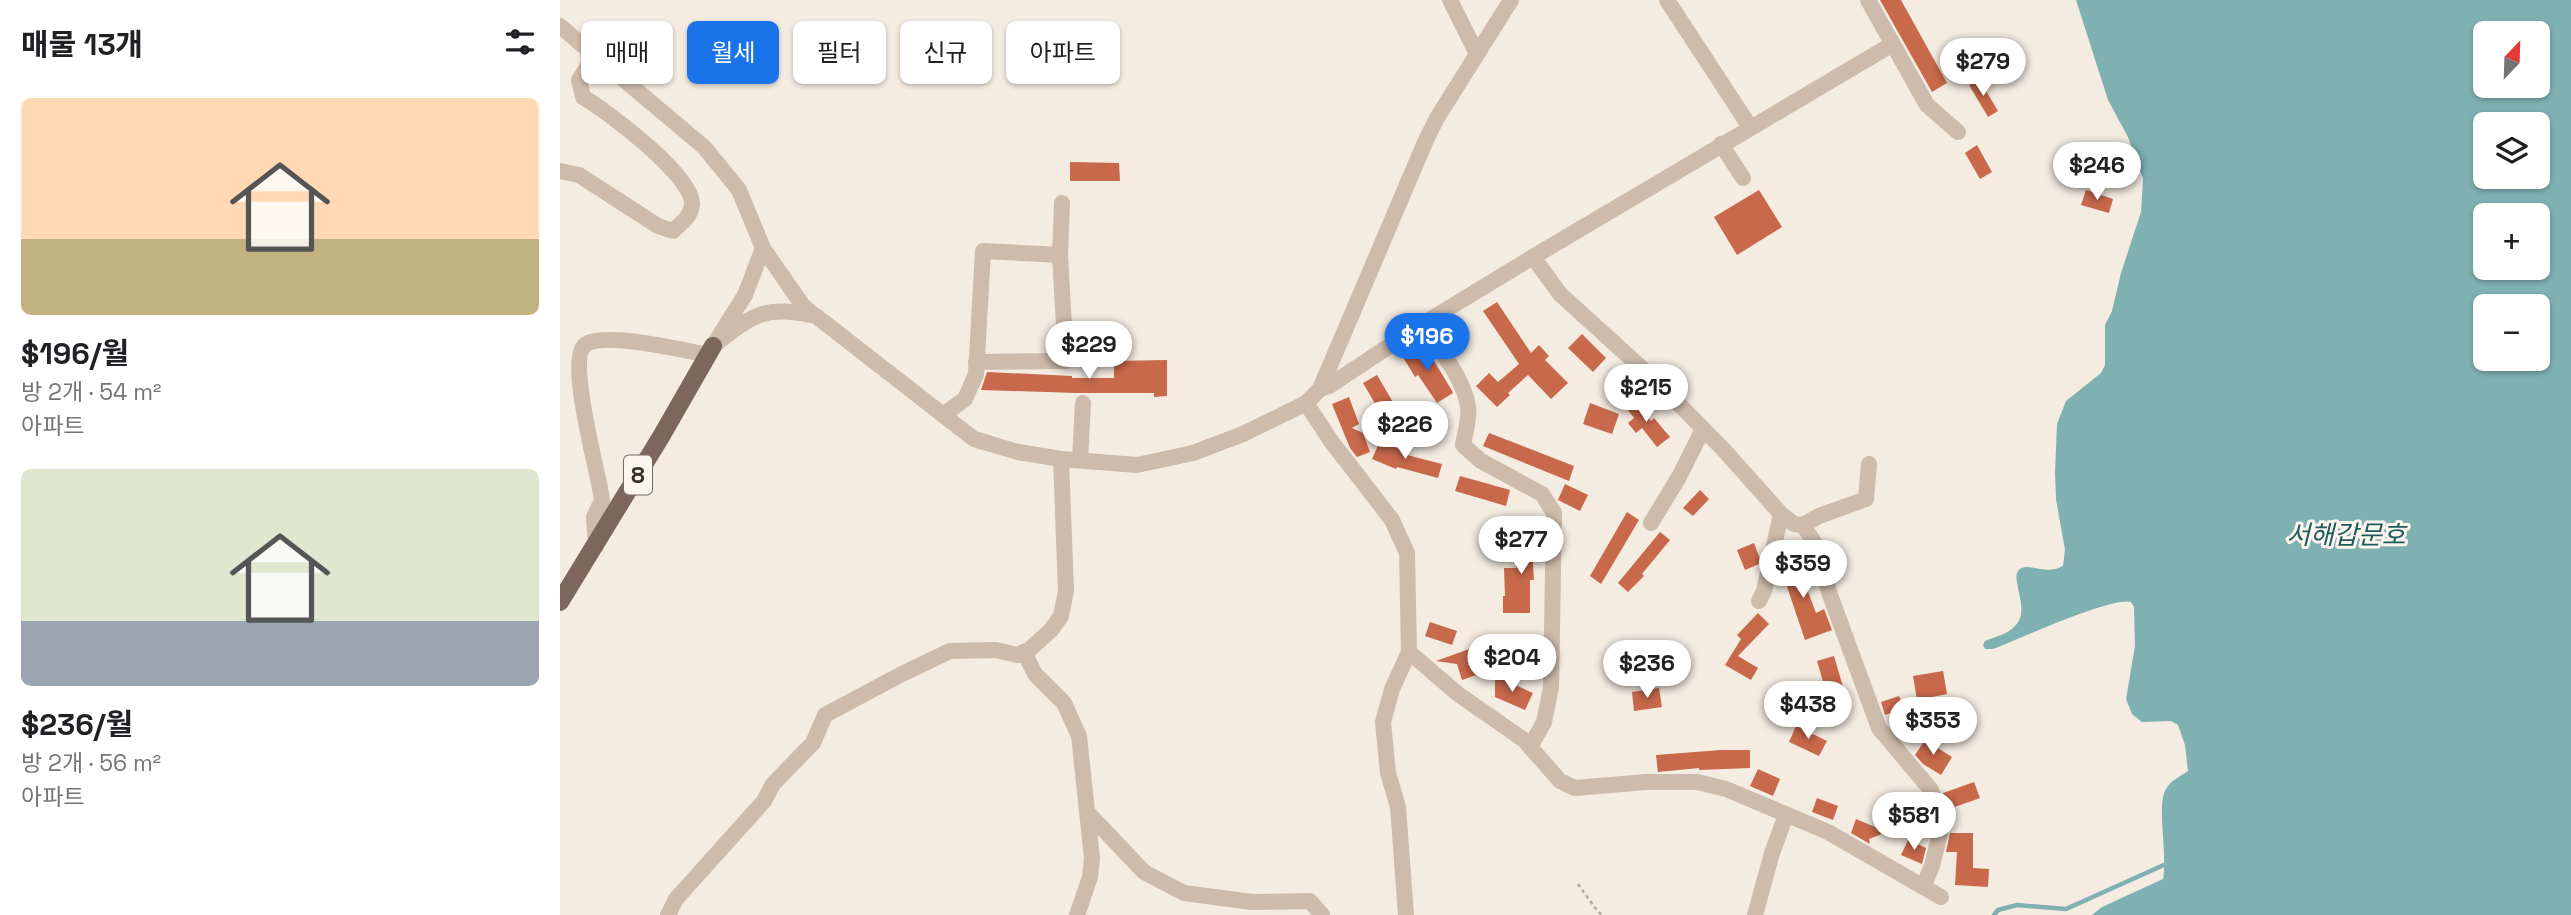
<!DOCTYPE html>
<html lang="ko">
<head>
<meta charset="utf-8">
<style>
	:root { --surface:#fff; --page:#f6f6f6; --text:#202124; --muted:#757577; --accent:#1a73e8 }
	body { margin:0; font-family:"Space Grotesk","Noto Sans KR",sans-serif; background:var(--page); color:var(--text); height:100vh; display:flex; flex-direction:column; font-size:26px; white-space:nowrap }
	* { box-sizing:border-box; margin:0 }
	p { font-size:23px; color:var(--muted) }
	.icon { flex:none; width:38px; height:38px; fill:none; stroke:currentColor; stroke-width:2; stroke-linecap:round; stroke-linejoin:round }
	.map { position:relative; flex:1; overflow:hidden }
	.sheet { display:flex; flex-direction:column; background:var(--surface); width:560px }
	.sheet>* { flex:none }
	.banner { position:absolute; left:21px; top:21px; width:665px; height:63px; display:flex; gap:14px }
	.needle { width:46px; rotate:23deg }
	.tools { position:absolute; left:1913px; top:21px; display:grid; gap:14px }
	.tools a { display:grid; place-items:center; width:77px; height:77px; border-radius:10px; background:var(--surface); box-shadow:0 2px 5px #0004; font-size:35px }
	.price { position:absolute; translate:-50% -60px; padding:0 16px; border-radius:24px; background:#fff; color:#222; font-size:23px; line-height:46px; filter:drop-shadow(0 2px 4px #0008) }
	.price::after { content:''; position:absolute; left:50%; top:42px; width:21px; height:16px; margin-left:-10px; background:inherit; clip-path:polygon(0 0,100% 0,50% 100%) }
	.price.selected { background:var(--accent); color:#fff }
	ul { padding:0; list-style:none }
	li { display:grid; align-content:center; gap:14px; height:371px; padding:0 21px }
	li span { display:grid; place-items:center; height:217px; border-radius:10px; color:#555 }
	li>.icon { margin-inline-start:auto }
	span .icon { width:126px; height:126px; fill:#fffc; stroke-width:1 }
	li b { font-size:30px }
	h2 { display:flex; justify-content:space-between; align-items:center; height:84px; padding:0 21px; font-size:30px }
	.pill { padding:0 24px; border-radius:10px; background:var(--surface); box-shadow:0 2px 5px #0004; font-size:24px; line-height:63px }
	.pill.selected { background:var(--accent); color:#fff }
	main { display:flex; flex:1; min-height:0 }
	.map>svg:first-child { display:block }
	.water { fill:#7fb0b2; fill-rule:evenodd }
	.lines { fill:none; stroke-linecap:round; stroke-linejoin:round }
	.stream { stroke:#7fb0b2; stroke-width:4.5 }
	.building { fill:#c8694b }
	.path { stroke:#b9a596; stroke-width:2.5; stroke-dasharray:3.5 3.5; stroke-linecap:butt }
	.minor { stroke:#cdbbac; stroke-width:16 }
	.major { stroke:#7d675c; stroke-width:18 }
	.labels { text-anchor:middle; stroke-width:6; stroke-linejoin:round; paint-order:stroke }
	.shield { fill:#fbf5ee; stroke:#756b66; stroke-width:2 }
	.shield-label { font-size:23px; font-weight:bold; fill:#3b302b }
	.water-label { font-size:26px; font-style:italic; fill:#1f5a5e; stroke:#fbf5ee }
</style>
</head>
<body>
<main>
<section class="sheet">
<h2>매물 13개<svg class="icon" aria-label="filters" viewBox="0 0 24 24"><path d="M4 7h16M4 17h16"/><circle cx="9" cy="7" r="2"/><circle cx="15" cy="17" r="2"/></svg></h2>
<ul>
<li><span style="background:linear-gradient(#ffd9b3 65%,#c2b280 0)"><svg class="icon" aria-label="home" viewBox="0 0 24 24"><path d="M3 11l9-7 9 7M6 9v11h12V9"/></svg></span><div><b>$196/월</b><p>방 2개 · 54 m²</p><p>아파트</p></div></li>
<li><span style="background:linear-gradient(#dfe7d0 70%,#9aa5b1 0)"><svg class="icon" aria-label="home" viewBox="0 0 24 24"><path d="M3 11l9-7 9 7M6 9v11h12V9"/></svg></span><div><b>$236/월</b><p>방 2개 · 56 m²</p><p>아파트</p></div></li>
</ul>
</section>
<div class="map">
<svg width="2011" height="915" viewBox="0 0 2011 915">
	<rect width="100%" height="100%" fill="#f4ebe1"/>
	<path class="water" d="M1516,0H2011V915H1532L1542,907L1603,879C1608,855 1596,805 1606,789C1610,781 1621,776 1628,771L1625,745L1618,725L1611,721L1582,722L1572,714L1566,699L1575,646L1574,607L1571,602C1552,596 1457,640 1433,649H1425L1423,645L1425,641C1435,637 1448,634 1455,626C1472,609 1448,577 1460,569C1470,562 1485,576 1503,566L1505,550L1496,499L1495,473L1497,424L1506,401L1541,373L1545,365V325L1552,311L1561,273L1581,212L1583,179L1568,137L1548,100ZM1925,33H1978V86H1925ZM1925,124H1978V177H1925ZM1925,215H1978V268H1925ZM1925,306H1978V359H1925Z"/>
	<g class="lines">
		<path class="stream" d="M1434,915L1438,910L1457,905L1506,909L1606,864"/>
	</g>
	<g class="building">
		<path d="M1320,0H1341L1387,83L1372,92Z"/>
		<path d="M1419,79L1438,111L1428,117L1409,85Z"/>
		<path d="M1417,145L1432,172L1420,179L1405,153Z"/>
		<path d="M510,162L559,163L560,181H510Z"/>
		<path d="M1199,190L1222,227L1177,255L1154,217Z"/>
		<path d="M1526,190L1553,199L1549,213L1521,205Z"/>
		<path d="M937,302L971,353L979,345L989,356L985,360L1008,383L991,399L968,375L948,393L950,395L937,407L916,386L929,373L938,382L959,364L923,311Z"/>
		<path d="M1022,334L1046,358L1033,372L1008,348Z"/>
		<path d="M851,344L858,357L868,351L891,389L893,393L877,403L858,375L855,377L840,352Z"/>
		<path d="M607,360V396L594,397V393H516L421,390L427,372L512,376V378H554V361Z"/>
		<path d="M817,375L834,404L820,412L803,383Z"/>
		<path d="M789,397L799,424L792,428L803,433L810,452L797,457L790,448L772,404Z"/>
		<path d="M1071,398L1091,421L1094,418L1110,437L1097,447L1082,428L1076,433L1068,423L1074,418L1063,404Z"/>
		<path d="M1030,403L1059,414L1052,434L1023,424Z"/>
		<path d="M929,433L1014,466L1009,481L923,446Z"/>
		<path d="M820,441L844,451L843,454L882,464L878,478L837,467L836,469L812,459Z"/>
		<path d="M900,476L950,490L946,506L895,491Z"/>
		<path d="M1005,484L1028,495L1020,511L998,500Z"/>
		<path d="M1140,490L1149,499L1133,516L1123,508Z"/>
		<path d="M1067,512L1079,520L1041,584L1030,576Z"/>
		<path d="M1100,532L1110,540L1082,574L1084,576L1068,592L1058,583Z"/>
		<path d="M956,536H983V550H972L974,580H970V613H943V596H945L944,568H956Z"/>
		<path d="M1194,543L1200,559L1199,564L1185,570L1177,550Z"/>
		<path d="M1233,552L1256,613L1264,609L1272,630L1245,640L1220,566L1223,556Z"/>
		<path d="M1198,613L1209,624L1178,656L1198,668L1191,680L1165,665L1181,639L1177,635Z"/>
		<path d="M870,622L897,631L892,645L865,636Z"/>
		<path d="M936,636L963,637L962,665H936Z"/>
		<path d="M912,648L918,664H907L925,672L902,680L897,664L876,661Z"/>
		<path d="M1274,656L1286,697L1269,702L1257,661Z"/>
		<path d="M1383,671L1387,694L1357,700L1353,676Z"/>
		<path d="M935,676L973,693L965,710L935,697Z"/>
		<path d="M1099,688L1102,707L1074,711L1072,692Z"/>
		<path d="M1339,696L1344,708L1325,715L1321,702Z"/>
		<path d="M1236,726L1267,741L1259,756L1229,742Z"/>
		<path d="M1365,740L1392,757L1381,775L1363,764L1355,755Z"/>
		<path d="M1161,750H1190V768L1139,770V768L1098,772L1096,755Z"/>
		<path d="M1198,769L1220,779L1213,796L1190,786Z"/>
		<path d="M1414,782L1420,798L1389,809L1383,793Z"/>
		<path d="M1257,798L1278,806L1273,820L1252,812Z"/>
		<path d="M1296,819L1327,832L1309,839L1310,844L1291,833Z"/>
		<path d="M1390,833H1413V868L1429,869L1428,887L1395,885L1397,852H1386Z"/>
		<path d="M1348,840L1366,848L1362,864L1341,855Z"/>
	</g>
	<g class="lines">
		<path class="path" d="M1018,884L1038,912L1043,915"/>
		<g class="minor">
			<path d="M890,0L917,54"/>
			<path d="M1107,0L1190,127"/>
			<path d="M1308,0L1367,105L1398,132"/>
			<path d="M0,26L144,147L179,190L203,248L185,295L153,346C194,314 203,305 256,316L414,439L458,452L501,459L577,465L633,453L683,434L728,412L746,403L760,389L866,140L877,118L951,0"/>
			<path d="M1161,144L1183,178"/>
			<path d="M0,171L19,175L98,226L113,231C121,223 130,218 132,205C135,177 47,111 23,97L19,80L35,55"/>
			<path d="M203,248L243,306L254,315"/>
			<path d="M973,257L1331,45"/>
			<path d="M861,325C879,348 903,377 908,406C910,418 905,433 903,445L921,461L982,494L994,513L991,687L984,722L970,747"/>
			<path d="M416,362L506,361L500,255"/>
			<path d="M760,389L769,386L861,325L973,257L1000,294L1098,383L1163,449L1221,514L1234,524L1243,525L1254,542L1270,595L1319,728L1371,790L1378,809L1380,833L1372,866L1363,887"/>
			<path d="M746,403L771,441L832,520L847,553L849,652L832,689L823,722L828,773L838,807L846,915"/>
			<path d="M383,415L405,399L416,374L423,251L500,255L502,203"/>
			<path d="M520,460L523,403"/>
			<path d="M1091,523L1119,477L1143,429"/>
			<path d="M1243,525L1259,516L1306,499L1309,464"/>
			<path d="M36,546L34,517L42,500C39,473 5,358 26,344C45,332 124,350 148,355"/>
			<path d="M1199,601L1204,591L1221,514"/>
			<path d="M464,652L475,674L504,703L519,736L532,858L530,877L517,915"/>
			<path d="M849,652L898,694L964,740L1000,781L1015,788L1086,782H1137L1166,789L1268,832L1381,897"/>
			<path d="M529,814L584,872L624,893L692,902L750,901L762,915"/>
			<path d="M108,915L116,899L204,801L213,784L253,743L265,715L342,674L390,651L436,650L457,655L469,650L491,630L501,616L506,591L501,459"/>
			<path d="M1195,915L1212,853L1226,815"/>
		</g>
		<path class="major" d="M0,602L102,435L153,346"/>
	</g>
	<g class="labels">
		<rect class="shield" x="64" y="455.5" width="28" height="39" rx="5"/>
		<g class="shield-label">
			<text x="78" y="483">8</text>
		</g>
		<g class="water-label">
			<text x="1786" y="544">서해갑문호</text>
		</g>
	</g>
</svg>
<div class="tools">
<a><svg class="needle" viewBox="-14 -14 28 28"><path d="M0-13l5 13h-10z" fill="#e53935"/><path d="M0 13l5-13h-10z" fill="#757577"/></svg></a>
<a><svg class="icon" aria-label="layers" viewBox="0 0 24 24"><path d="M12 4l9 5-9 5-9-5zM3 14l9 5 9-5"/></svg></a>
<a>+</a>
<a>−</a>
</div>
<b class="price" style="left:1423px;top:98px">$279</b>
<b class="price" style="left:1537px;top:202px">$246</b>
<b class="price selected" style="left:867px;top:373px">$196</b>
<b class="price" style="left:529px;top:381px">$229</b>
<b class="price" style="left:1086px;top:424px">$215</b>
<b class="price" style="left:845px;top:461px">$226</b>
<b class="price" style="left:961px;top:576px">$277</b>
<b class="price" style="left:1243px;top:600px">$359</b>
<b class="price" style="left:952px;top:694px">$204</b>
<b class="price" style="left:1087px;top:700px">$236</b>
<b class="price" style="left:1248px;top:741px">$438</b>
<b class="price" style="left:1373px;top:757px">$353</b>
<b class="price" style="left:1354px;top:852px">$581</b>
<div class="banner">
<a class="pill">매매</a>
<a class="pill selected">월세</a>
<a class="pill">필터</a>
<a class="pill">신규</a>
<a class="pill">아파트</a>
</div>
</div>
</main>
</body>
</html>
